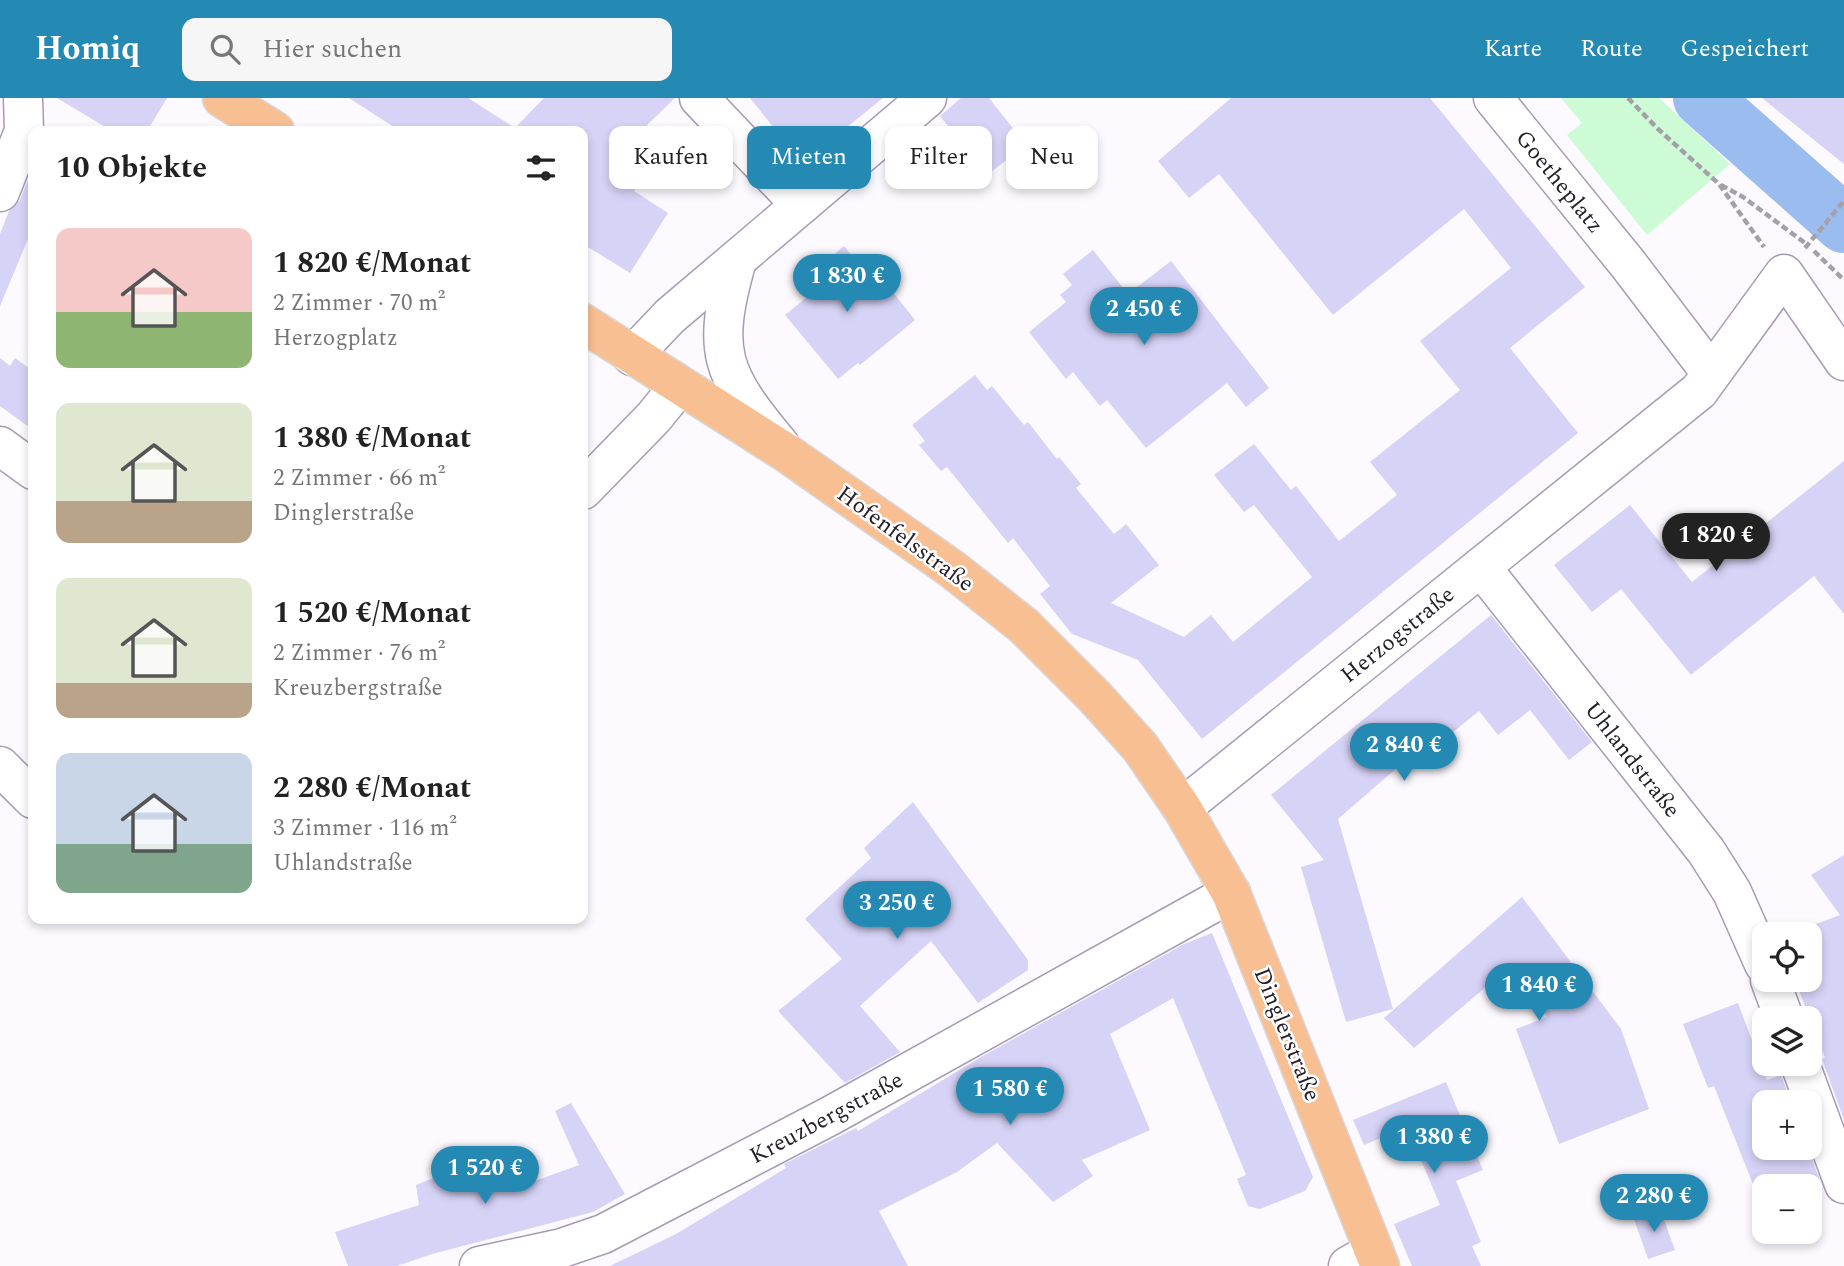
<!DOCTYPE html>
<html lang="de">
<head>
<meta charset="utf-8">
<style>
	:root { --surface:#fff; --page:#f6f6f6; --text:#222; --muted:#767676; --accent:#258ab3 }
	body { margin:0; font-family:Spectral,serif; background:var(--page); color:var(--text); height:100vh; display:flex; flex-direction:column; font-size:26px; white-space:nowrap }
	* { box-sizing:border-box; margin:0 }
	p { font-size:23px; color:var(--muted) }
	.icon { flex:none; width:38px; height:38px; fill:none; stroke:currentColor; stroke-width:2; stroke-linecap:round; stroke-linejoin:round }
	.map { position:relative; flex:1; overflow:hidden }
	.sheet { position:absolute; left:28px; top:28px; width:560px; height:798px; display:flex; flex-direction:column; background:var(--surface); border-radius:14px; box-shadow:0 4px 10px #0003 }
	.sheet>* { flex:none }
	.banner { position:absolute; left:609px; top:28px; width:665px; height:63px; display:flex; gap:14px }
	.controls { position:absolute; left:1752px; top:824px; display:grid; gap:14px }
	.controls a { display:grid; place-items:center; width:70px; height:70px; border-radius:14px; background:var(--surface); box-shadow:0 4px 10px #0003; font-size:35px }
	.price { position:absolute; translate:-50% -60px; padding:0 16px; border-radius:24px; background:var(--accent); color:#fff; font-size:23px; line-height:46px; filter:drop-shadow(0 2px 4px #0008) }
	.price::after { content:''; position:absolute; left:50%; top:42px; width:21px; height:16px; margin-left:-10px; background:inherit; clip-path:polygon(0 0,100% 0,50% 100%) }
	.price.selected { background:#222; color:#fff }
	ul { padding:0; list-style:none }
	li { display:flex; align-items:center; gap:21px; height:175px; padding:0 28px }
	li span { display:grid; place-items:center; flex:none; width:196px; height:140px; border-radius:14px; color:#555 }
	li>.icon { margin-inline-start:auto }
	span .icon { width:84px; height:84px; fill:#fffc; stroke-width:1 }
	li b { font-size:30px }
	h2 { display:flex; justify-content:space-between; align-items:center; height:84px; padding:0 28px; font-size:30px }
	.chip { padding:0 24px; border-radius:14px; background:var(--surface); box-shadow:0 4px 10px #0003; font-size:24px; line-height:63px }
	.chip.selected { background:var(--accent); color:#fff }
	header { display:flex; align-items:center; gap:42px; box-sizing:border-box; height:98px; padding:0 35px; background:var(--accent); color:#fff }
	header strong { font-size:33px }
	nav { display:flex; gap:38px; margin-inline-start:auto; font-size:24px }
	.search { width:490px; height:63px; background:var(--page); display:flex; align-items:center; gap:18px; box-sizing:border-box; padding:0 24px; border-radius:14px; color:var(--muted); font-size:26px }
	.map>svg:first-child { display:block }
	.green { fill:#ccfbd5 }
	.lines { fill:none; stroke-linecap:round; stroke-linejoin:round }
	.river { stroke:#9bbcef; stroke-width:58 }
	.building { fill:#d7d3f7 }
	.minor-casing { stroke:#a69bb3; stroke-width:41 }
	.major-casing { stroke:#d8d7d9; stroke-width:41 }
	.path { stroke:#a4a0a8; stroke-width:4.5; stroke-dasharray:7 3.5; stroke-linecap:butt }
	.minor { stroke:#fff; stroke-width:38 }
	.major { stroke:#f7bf92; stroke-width:38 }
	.labels { text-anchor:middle; stroke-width:5; stroke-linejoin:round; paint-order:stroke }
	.street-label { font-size:23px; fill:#25202a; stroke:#fff }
</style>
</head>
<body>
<header>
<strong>Homiq</strong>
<div class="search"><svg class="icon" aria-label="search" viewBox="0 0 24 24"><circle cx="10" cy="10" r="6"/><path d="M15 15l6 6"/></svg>Hier suchen</div>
<nav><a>Karte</a><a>Route</a><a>Gespeichert</a></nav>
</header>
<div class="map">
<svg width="1844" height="1168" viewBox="0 0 1844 1168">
	<rect width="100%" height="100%" fill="#fcf9ff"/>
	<path class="green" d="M1561,0H1659L1730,66L1647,137L1567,37L1582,25Z"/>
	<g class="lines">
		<path class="river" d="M1702,0L1844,126"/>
	</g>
	<g class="building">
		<path d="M57,0H167L147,33H112Z"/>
		<path d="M349,0H468L515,30L544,0H675L610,63L641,82L634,93L668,115L630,175L583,146V33H400Z"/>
		<path d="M750,0H883L810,59H797Z"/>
		<path d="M961,0H989L1026,47L987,77L940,18Z"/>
		<path d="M1231,0H1430L1585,189L1510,250L1578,335L1202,641L1138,562L1072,536L1040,496L1050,488L1013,440L1008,445L947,369L941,373L919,347L925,343L912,327L975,277L987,292L992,288L1024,327L1028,324L1057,361L1059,359L1081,386L1076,390L1114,436L1126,426L1159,467L1111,505L1184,539L1211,517L1233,544L1312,479L1254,407L1244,414L1214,377L1254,346L1291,392L1296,388L1339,443L1397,397L1370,364L1460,292L1420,243L1511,170L1464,111L1333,217L1219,76L1189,100L1158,63Z"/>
		<path d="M1762,0H1844V66Z"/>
		<path d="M33,69V129L0,208V136L9,113L20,102Z"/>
		<path d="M844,148L877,189L884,183L915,222L860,267L858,265L838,281L785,217L806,200L799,192L822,173L819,169Z"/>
		<path d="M1093,152L1128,196L1171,163L1269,290L1246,309L1227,285L1146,350L1107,302L1100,308L1073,274L1066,281L1029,234L1066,204L1060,197L1072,187L1063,176Z"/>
		<path d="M0,260L10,268L15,260L33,273V332L0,308Z"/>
		<path d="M1844,363V516L1814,478L1691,577L1621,491L1592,514L1554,467L1630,407L1692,484Z"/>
		<path d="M1491,517L1592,644L1569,662L1530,612L1498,637L1479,613L1426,656L1421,649L1338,721L1393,911L1346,924L1301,769L1324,762L1271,697Z"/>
		<path d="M913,704L1028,862V872L978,905L931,843L860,908L900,954L845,985L778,913L842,861L805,821L871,760L864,750Z"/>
		<path d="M1844,757V1022L1822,961L1825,960L1795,882H1810V836H1789L1840,817L1811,777Z"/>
		<path d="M1522,799L1621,931L1649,1011L1559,1046L1516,931L1547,919L1513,866L1414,950L1384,920Z"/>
		<path d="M1212,835L1313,1079L1305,1093L1260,1111L1248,1108L1237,1081L1246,1077L1173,900L1110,936L1150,1032L1082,1062L1093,1078L1053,1104L997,1045L957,1074L879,1113L908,1168H610L676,1136L786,1070L784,1066L856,1030L858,1033L981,959L1184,846Z"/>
		<path d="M1738,905L1767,982L1781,977L1791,1004H1764V1050H1808L1823,1091L1810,1096V1088H1764V1114L1714,988L1708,990L1683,926Z"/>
		<path d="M1446,984L1483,1072L1456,1083L1481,1144L1472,1148L1481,1168H1412L1394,1126L1440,1107L1407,1029L1364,1047L1353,1022Z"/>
		<path d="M571,1005L625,1096L593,1114L432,1156L397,1168H348L335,1134L419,1107L416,1087L450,1073L451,1075L467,1073L469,1079L510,1063L518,1089L579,1067L555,1013Z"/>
		<path d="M1660,1111L1675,1152L1648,1161L1634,1121Z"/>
	</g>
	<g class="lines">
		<g class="minor-casing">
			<g id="minor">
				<path d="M699,0L801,107"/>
				<path d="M1493,0L1628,166L1711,275"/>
				<path d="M0,94L24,33L23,0"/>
				<path d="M737,162C711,254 720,275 780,347"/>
				<path d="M632,258L670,218L927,0"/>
				<path d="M0,348L33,372"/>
				<path d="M583,392L654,319L679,288"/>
				<path d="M1481,469L1706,753L1732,794L1764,866"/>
				<path d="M0,668L33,701"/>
				<path d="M1182,710L1699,293L1784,176L1844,263"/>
				<path d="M1770,882L1784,920"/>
				<path d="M1800,966L1844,1086"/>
				<path d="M479,1168L562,1150L603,1136L830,1018L1231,795"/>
				<path d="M1348,1168L1374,1153"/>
			</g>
		</g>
		<g class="major-casing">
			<g id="major">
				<path d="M222,0L275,33"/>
				<path d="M583,225L785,354L952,471L1024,528L1095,599L1140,649L1182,710L1231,795L1380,1168"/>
			</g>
		</g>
		<g class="path">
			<path d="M1628,0L1658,31L1719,86L1764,149"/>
			<path d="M637,36L642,41"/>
			<path d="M1721,87L1743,99L1805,145"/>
			<path d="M1805,150L1844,103"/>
			<path d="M1814,153L1844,182"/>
		</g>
		<use href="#minor" class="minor"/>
		<use href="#major" class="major"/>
	</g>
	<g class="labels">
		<g class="street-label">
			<text transform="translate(1560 83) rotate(51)" y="8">Goetheplatz</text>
			<text transform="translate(906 440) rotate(36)" y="8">Hofenfelsstraße</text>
			<text transform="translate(1397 536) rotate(-39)" y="8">Herzogstraße</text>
			<text transform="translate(1633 661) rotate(52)" y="8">Uhlandstraße</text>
			<text transform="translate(1288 936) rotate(68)" y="8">Dinglerstraße</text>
			<text transform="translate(826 1019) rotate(-28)" y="8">Kreuzbergstraße</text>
		</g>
	</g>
</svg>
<div class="controls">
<a><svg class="icon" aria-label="locate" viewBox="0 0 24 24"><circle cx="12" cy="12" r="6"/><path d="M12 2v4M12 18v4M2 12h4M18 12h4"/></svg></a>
<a><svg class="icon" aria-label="layers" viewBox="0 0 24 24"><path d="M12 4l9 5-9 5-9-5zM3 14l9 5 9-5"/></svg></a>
<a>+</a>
<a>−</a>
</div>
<b class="price" style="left:847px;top:216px">1 830 €</b>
<b class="price" style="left:1144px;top:249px">2 450 €</b>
<b class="price selected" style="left:1716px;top:475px">1 820 €</b>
<b class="price" style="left:1404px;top:685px">2 840 €</b>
<b class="price" style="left:897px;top:843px">3 250 €</b>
<b class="price" style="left:1539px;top:925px">1 840 €</b>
<b class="price" style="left:1010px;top:1029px">1 580 €</b>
<b class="price" style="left:1434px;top:1077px">1 380 €</b>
<b class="price" style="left:485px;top:1108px">1 520 €</b>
<b class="price" style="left:1654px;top:1136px">2 280 €</b>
<div class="banner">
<a class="chip">Kaufen</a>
<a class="chip selected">Mieten</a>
<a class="chip">Filter</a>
<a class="chip">Neu</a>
</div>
<section class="sheet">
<h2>10 Objekte<svg class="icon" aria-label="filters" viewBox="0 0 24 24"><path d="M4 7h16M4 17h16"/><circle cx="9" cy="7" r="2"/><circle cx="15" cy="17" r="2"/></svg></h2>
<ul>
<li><span style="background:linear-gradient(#f6c9c9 60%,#8fb573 0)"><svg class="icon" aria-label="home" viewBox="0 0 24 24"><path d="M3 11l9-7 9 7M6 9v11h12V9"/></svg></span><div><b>1 820 €/Monat</b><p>2 Zimmer · 70 m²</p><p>Herzogplatz</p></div></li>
<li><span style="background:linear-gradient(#dfe7d0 70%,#b9a48a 0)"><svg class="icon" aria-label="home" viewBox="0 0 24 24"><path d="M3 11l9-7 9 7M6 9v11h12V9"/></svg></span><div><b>1 380 €/Monat</b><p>2 Zimmer · 66 m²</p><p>Dinglerstraße</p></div></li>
<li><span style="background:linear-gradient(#dfe7d0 75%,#b9a48a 0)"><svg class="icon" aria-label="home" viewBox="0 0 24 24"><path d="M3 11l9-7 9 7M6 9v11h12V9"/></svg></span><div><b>1 520 €/Monat</b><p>2 Zimmer · 76 m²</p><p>Kreuzbergstraße</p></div></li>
<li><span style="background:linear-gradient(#c9d6e8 65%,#7fa58c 0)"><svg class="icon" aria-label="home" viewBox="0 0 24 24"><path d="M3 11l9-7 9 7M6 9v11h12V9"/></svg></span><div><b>2 280 €/Monat</b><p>3 Zimmer · 116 m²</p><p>Uhlandstraße</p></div></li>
</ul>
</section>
</div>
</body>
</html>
